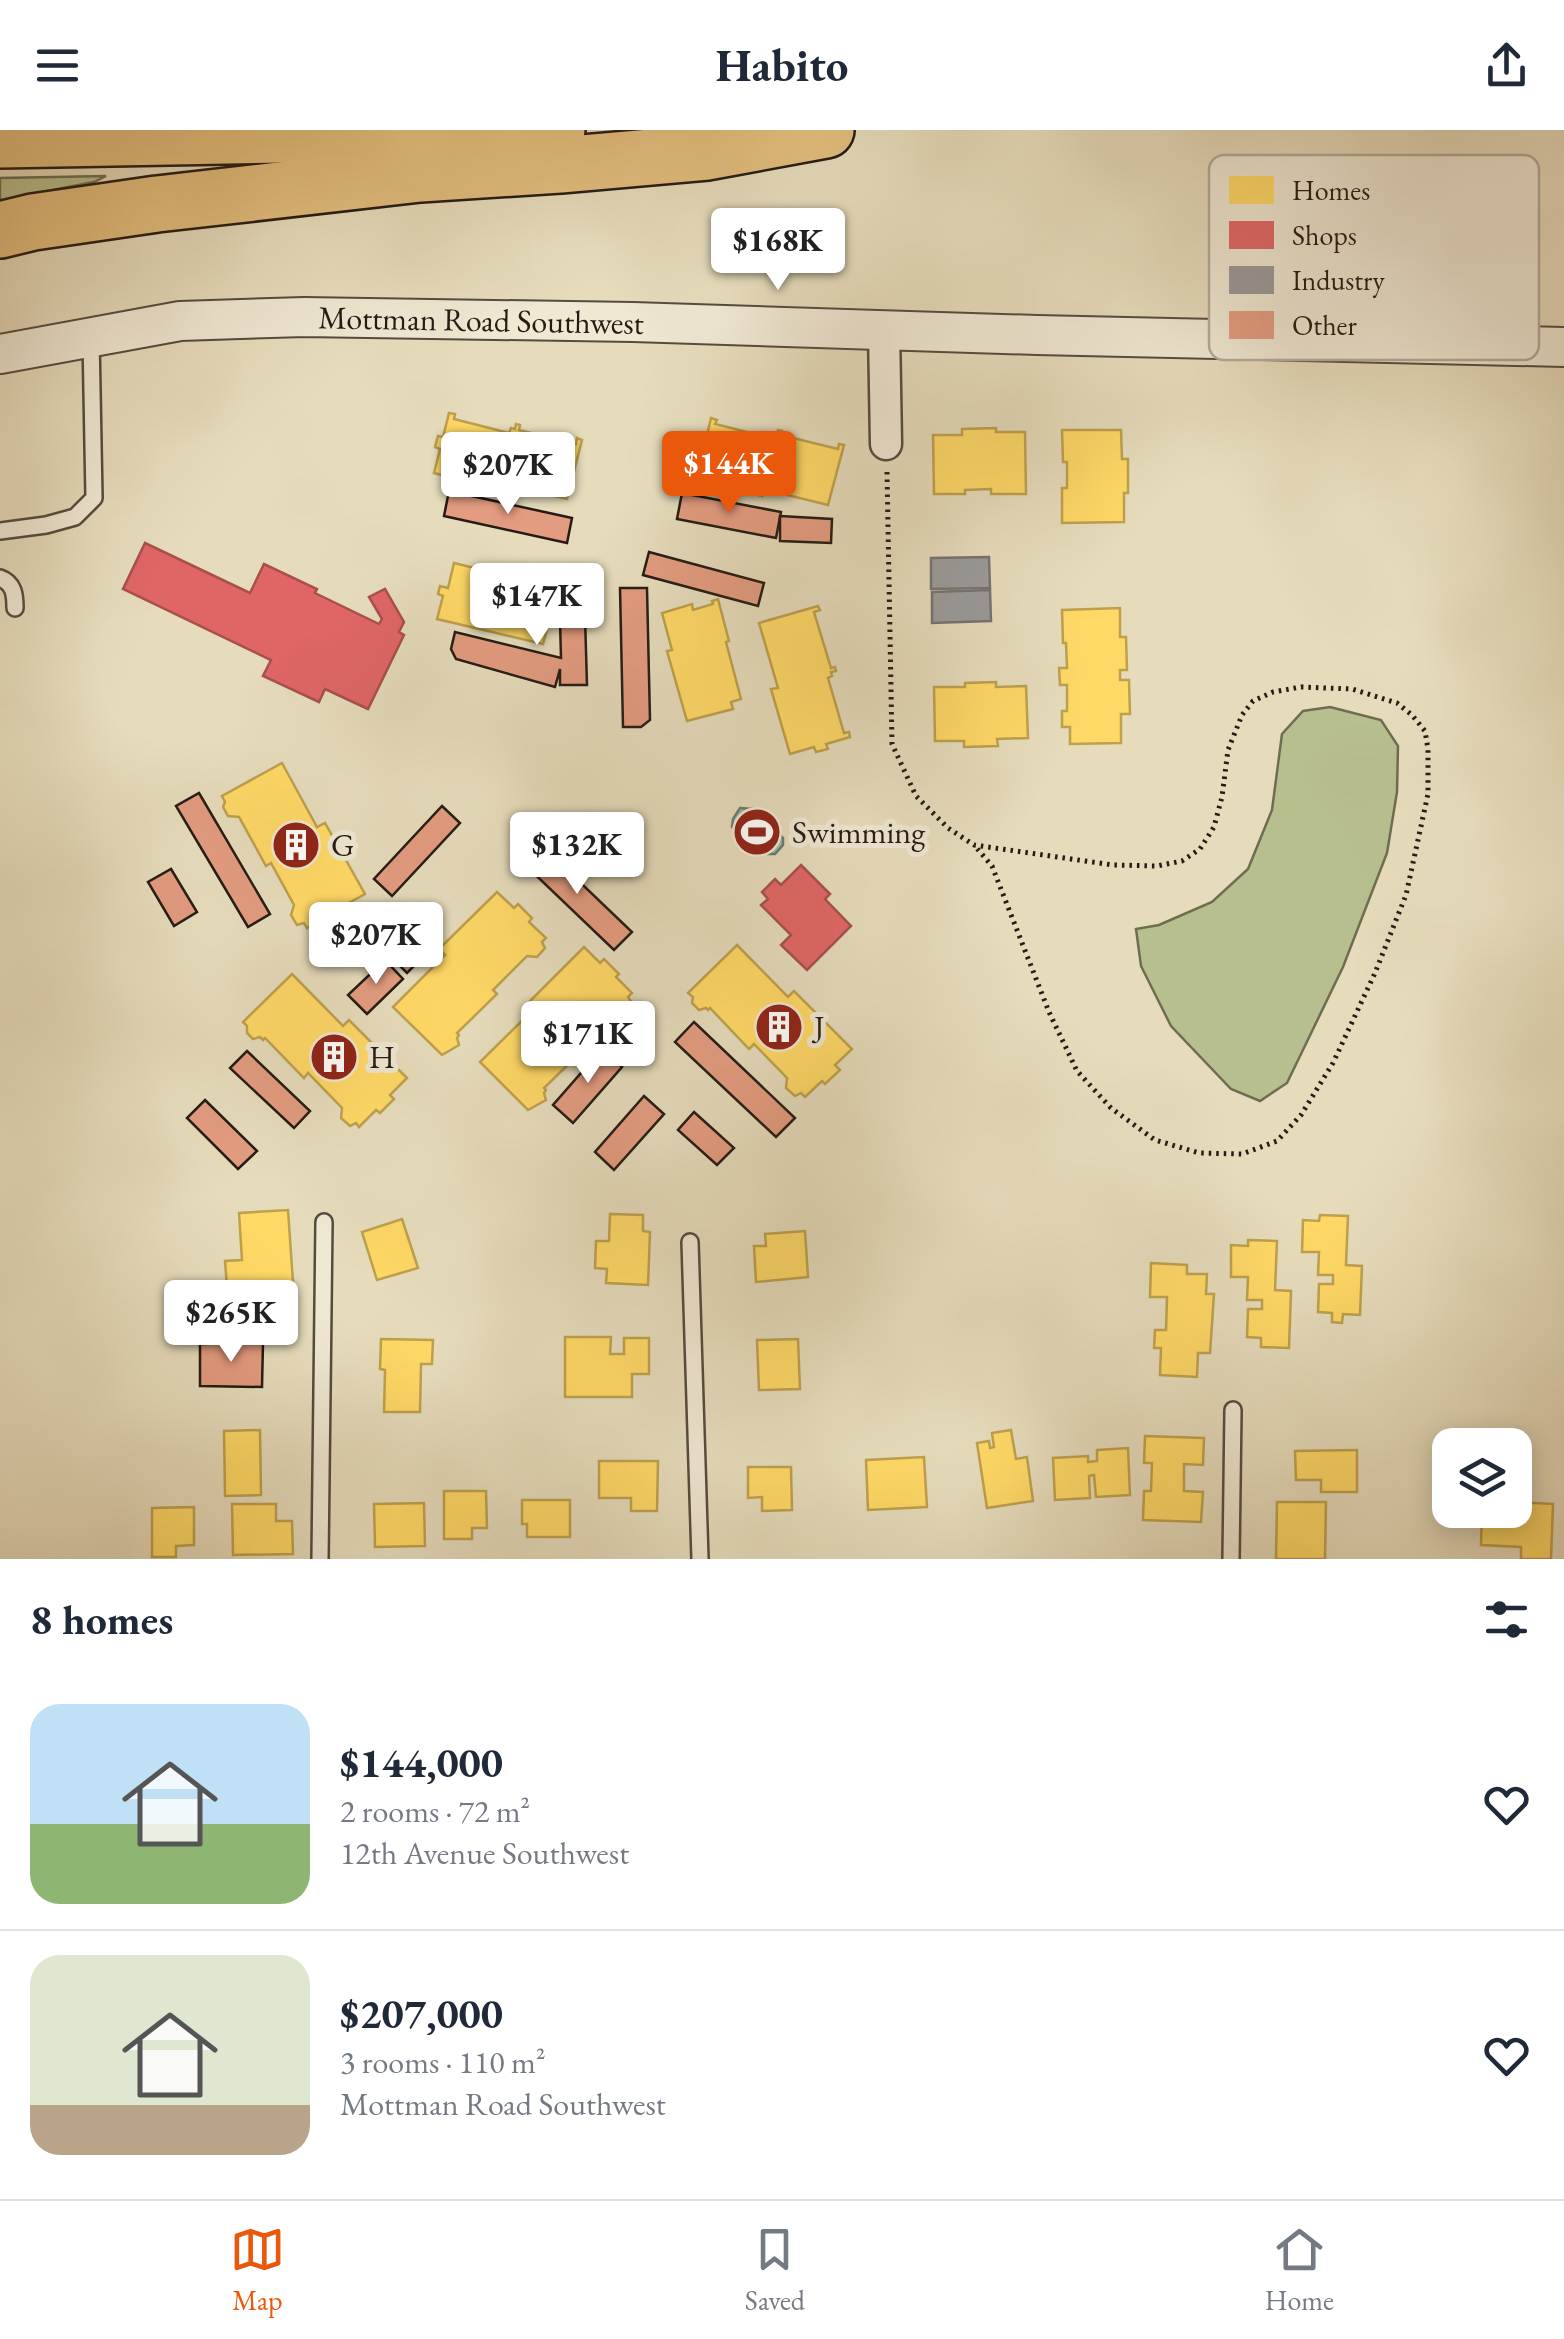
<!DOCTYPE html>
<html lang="en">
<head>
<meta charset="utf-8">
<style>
	:root { --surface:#fff; --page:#f6f6f7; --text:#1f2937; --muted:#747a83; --line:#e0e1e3; --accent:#ea580c }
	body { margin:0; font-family:"EB Garamond",serif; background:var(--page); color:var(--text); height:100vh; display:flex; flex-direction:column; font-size:38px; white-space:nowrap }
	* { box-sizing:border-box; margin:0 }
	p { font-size:32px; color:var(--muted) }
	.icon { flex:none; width:55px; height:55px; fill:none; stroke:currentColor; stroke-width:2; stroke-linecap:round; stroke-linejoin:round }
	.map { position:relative; height:1429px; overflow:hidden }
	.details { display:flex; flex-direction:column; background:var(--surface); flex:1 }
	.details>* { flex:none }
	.controls { position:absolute; left:1432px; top:1298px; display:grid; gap:20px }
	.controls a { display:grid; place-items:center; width:100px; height:100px; border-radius:20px; background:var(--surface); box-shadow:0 5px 25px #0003; font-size:50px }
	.price { position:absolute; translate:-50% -85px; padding:0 22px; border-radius:10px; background:#fff; color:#222; font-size:32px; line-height:65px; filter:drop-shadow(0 2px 5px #0008) }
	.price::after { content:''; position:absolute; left:50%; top:60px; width:30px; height:22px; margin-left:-15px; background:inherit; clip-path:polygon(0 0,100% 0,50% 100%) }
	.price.selected { background:var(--accent); color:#fff }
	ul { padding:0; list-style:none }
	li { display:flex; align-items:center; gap:30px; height:250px; padding:0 30px }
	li+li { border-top:2px solid var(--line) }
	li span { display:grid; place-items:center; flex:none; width:280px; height:200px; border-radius:30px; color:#555 }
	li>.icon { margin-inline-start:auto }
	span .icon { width:120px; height:120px; fill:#fffc; stroke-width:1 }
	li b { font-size:42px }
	h2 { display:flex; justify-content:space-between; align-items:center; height:120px; padding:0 30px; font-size:42px }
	header { display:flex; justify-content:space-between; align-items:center; height:130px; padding:0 30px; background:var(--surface); font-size:45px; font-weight:700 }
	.tab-bar { display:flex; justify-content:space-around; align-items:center; height:140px; border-top:2px solid var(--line); background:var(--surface); font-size:28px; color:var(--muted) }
	.tab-bar a { display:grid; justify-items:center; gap:5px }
	.tab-bar .selected { color:var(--accent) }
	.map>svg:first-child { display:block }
	.green { fill:#b8bf8e; stroke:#6e6d51; stroke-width:2.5 }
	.water { fill:#96bbb3; stroke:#697b73; stroke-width:2.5 }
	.homes { fill:#ffd966; stroke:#bea04d; stroke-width:2.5 }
	.shops { fill:#e06666; stroke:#a8504d; stroke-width:2.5 }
	.industry { fill:#999; stroke:#767371; stroke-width:2.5 }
	.building { fill:#e39c80; stroke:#251b14; stroke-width:2.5 }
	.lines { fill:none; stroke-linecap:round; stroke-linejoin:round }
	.service-casing { stroke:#554b3e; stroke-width:20 }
	.minor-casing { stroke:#554b3e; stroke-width:35 }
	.tertiary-casing { stroke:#554b3e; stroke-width:42 }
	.motorway-casing { stroke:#251b14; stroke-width:60 }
	.path { stroke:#251b14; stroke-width:5; stroke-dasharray:2.5 5; stroke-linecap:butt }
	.service { stroke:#efe8d3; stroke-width:15 }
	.minor { stroke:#efe8d3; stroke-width:30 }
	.tertiary { stroke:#efe8d3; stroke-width:38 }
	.motorway { stroke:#e3be7e; stroke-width:55 }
	.labels { text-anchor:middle; stroke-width:10; stroke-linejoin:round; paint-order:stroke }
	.street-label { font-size:32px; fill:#251b14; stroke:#efe8d3 }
	.poi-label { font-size:32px; fill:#251b14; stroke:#efe8d3; text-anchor:start }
	.key { fill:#efe8d3; stroke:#b2aa9a; stroke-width:2.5 }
	.key-label { font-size:28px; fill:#251b14 }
</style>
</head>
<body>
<header><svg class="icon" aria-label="menu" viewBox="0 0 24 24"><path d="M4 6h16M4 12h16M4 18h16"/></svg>Habito<svg class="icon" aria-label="share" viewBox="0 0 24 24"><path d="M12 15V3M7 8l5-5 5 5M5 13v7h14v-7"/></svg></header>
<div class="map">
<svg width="1564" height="1429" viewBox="0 0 1564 1429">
	<rect width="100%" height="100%" fill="#e6dcbc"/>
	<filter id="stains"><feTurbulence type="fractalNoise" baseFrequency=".002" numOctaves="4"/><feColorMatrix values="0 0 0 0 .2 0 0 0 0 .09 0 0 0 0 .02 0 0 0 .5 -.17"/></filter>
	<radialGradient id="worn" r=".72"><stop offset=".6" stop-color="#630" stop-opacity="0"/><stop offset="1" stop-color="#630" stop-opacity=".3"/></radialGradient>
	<g class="green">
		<path d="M106,46L94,52L0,70V48Z"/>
		<path d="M1330,577L1381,590L1398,616L1397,662L1387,723L1343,837L1287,953L1260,971L1231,959L1171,896L1141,836L1136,799L1159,795L1212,772L1248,739L1272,680L1282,604L1303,581Z"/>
	</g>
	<path class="water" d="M740,678L753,679L783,708V715L775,724H767L751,709L744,708L732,697L733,689Z"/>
	<g class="homes">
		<path d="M449,283L455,284L454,289L509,303L511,298L515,299L516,294L520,295L519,300L576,314L577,308L582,310L567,369L501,353L500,360L434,343L440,319L435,317L438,306L443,307Z"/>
		<path d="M711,288L717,290L715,294L771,308L773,304L777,305L778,300L782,301L781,305L838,319L839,314L844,315L828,375L763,359L762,366L696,349L702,325L697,323L700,311L705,313Z"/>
		<path d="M996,298V302H1025L1026,364H991V359L965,360V364H934L933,305H962V299Z"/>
		<path d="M1062,300H1121L1122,329H1128V363H1124V392L1062,393V358H1067V332H1063Z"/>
		<path d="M454,433L554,457L547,483L551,484L543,514L437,489L443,466L438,464L440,456L448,458Z"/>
		<path d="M718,469L729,511L726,512L741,569L731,572L733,579L687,591L667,521L672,520L662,483L692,474L693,480L713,474L712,471Z"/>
		<path d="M818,476L820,480L814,482L831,538L835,537L836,541L831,542L832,546L828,548L844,603L849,602L850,607L826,614L828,619L816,622L814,617L790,624L771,559L778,558L759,493Z"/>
		<path d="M1120,478V507H1126L1127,540H1120V550H1129L1130,584H1121V613L1070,614V597H1062V581H1067V555H1060L1059,538H1067L1066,513H1063L1062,480Z"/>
		<path d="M996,552V557L1026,556L1028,608L997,609L998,616L964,617V611H935L934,557H965V553Z"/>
		<path d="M282,633L317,697L325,693L365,764L345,775L347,781L330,790L327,786L307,798L304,793L297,795L291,785L294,775L271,733L266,736L239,687L228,686L223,677L225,672L222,666Z"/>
		<path d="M497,762L514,778L518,774L532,788L529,792L546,808L542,812L545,818L537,827L527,826L493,860L497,864L457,903L459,905L457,908L459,915L442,925L393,877L445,825L439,819Z"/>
		<path d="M737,815L788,867L794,861L852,919L835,935L840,940L825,954L822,951L805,967L801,963L795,966L786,958L787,948L754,914L749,919L710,878L708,880L706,878L699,880L692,873L693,867L688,863Z"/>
		<path d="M584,817L600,833L604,829L619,844L616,847L632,863L628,867L632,873L623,882L613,881L579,915L584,919L544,958L546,960L544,963L546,970L528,980L480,932L532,881L526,875Z"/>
		<path d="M292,844L343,896L349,890L407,948L390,965L394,969L380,983L376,980L359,997L356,993L350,996L341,988L342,978L308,943L304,948L265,908L263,910L260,907L253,909L247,903V896L243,892Z"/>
		<path d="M288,1080L293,1152L227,1157L225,1131L242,1130L239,1083Z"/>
		<path d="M610,1084L643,1085V1101L650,1102L648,1155L606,1153L607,1139L595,1138L596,1111H609Z"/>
		<path d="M1320,1085L1348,1086L1346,1135L1362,1136L1360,1185L1343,1184L1342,1193L1332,1192V1183L1318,1182L1319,1154H1333V1145H1318L1319,1122H1302L1303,1090L1319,1091Z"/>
		<path d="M402,1089L418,1138L377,1150L362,1102Z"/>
		<path d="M805,1101L808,1147L756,1152L754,1116H766L765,1104Z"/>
		<path d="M1248,1110L1277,1111L1275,1160L1291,1161L1289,1218L1261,1217V1208L1247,1207L1248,1179H1262V1170H1247L1248,1147H1231V1115L1248,1116Z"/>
		<path d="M1151,1133L1187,1135V1144H1207L1206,1164H1214L1210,1223H1198L1197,1247L1160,1245L1161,1218H1154L1155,1200H1166L1167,1167H1150Z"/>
		<path d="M565,1207H611L610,1224H624V1208H649V1244H632V1267H565Z"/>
		<path d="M381,1209L433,1210L432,1234H421L420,1282H384L385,1240L380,1239Z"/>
		<path d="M798,1209L800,1259L759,1260L757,1210Z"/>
		<path d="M260,1300L261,1365L225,1366L224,1301Z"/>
		<path d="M1011,1300L1016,1329L1027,1327L1033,1371L987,1378L977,1313L989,1311L990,1318L994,1317L992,1303Z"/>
		<path d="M1145,1306L1204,1308L1203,1335L1184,1334V1361L1203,1362L1201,1392L1143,1390L1144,1361H1151L1152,1333H1144Z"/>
		<path d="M1128,1318L1130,1365L1096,1367L1094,1345L1089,1346L1090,1368L1055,1370L1053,1328L1088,1326V1332L1097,1331V1320Z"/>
		<path d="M1357,1320V1362H1321V1350H1296L1295,1321Z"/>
		<path d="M924,1327L927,1377L868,1380L866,1330Z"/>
		<path d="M599,1331H658L657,1381H631V1368H599Z"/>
		<path d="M748,1337H791L792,1380L762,1381V1367L748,1368Z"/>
		<path d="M444,1361H486L487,1398H472V1409H444Z"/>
		<path d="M522,1370H570V1407H527V1394H522Z"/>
		<path d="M1277,1372H1326L1325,1429H1276Z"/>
		<path d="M1515,1372L1553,1374L1551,1429H1521V1417L1481,1415L1482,1380H1515Z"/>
		<path d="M424,1373L425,1416L375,1417L374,1374Z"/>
		<path d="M232,1374H276V1391H292L293,1424L233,1425Z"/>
		<path d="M194,1377V1415L176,1416V1427H152V1378Z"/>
	</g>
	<g class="shops">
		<path d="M145,413L250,463L264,434L317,459L315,463L379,494L382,489L369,467L385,459L404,492L399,502L404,505L368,579L325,559L319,572L263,546L271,530L123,459Z"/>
		<path d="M801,735L830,764L825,769L851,796L807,840L781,815L791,805L761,775L768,769L762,762L775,749L781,755Z"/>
	</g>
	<g class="industry">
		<path d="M989,427L990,458L931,459V428Z"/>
		<path d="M990,460L991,491L932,493V462Z"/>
	</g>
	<g class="building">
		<path d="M449,361L572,388L567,413L444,386Z"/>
		<path d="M682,363L781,382L776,408L677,389Z"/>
		<path d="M780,386L832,389L831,413L780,411Z"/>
		<path d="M649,422L764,453L758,476L643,445Z"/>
		<path d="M584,453L587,555H560V539L555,557L456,529L451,519L455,502L561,528L559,454Z"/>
		<path d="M620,458H647L650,590L641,597H623Z"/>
		<path d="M199,663L270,784L248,797L176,676Z"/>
		<path d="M442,676L460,693L392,766L374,749Z"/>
		<path d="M540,714L632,802L614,820L522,732Z"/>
		<path d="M171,739L197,782L174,796L148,752Z"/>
		<path d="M417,798L435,815L407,843L389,825Z"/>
		<path d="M385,830L403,849L367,884L348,865Z"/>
		<path d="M694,892L795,988L776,1007L675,912Z"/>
		<path d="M602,919L622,937L573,993L553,975Z"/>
		<path d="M247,921L310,981L294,998L230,938Z"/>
		<path d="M644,966L664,984L614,1040L595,1022Z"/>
		<path d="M205,970L257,1021L238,1039L187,988Z"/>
		<path d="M694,982L734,1018L717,1035L678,1000Z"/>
		<path d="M263,1213L262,1257L200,1256V1214Z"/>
	</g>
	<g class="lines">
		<g class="service-casing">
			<g id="service">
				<path d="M0,401L46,395L75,387L94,368L91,208"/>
				<path d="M0,448C14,453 15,465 15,478"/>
				<path d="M690,1112L700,1429"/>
				<path d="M320,1429L324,1092"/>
				<path d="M1231,1429L1233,1280"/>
			</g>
		</g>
		<g class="minor-casing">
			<path id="minor" d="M884,200L886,314"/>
		</g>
		<g class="tertiary-casing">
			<path id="tertiary" d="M0,224L180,191L304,187L633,192L1037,205L1564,217"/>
		</g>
		<g class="motorway-casing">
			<g id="motorway">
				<path d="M0,10L557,0"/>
				<path d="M0,100L33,92L157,74L420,44L560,35L707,22L826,0"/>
			</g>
		</g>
		<path class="path" d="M887,342L892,614L916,666L948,698L974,715L1113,735L1157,736L1182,731L1200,719L1214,697L1222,667L1228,620L1242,585L1253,571L1273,562L1301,557L1352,559L1397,573L1412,585L1425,601L1428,619V664L1406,765L1375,843L1333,933L1301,985L1277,1011L1242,1024L1199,1023L1155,1010L1111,978L1077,941L1049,882L992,736L974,715"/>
		<use href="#service" class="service"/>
		<use href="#minor" class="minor"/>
		<use href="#tertiary" class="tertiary"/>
		<use href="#motorway" class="motorway"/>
	</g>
	<defs>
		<g id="stadium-disc" transform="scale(2.5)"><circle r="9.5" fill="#8f2418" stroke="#efe8d3"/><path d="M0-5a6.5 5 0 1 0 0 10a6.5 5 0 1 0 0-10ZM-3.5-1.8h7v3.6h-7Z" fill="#fff"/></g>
		<g id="building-disc" transform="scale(2.5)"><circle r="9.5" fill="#8f2418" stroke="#efe8d3"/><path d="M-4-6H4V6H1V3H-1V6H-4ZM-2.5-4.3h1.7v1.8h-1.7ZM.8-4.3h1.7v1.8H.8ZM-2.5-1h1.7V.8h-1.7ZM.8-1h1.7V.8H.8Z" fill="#fff"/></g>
	</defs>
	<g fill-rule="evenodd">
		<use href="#stadium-disc" x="757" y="702"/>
		<use href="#building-disc" x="296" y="715"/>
		<use href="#building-disc" x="779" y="897"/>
		<use href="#building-disc" x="334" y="927"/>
	</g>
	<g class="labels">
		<g class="street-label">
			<text transform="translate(481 190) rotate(1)" y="11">Mottman Road Southwest</text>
		</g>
		<g class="poi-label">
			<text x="792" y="713">Swimming</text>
			<text x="331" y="726">G</text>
			<text x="814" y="908">J</text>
			<text x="369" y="938">H</text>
		</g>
	</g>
	<rect x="1209" y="25" width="330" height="205" rx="15" class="key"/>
	<rect x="1229" y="46" width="45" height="28" fill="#ffd966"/>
	<rect x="1229" y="91" width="45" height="28" fill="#e06666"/>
	<rect x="1229" y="136" width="45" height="28" fill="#999"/>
	<rect x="1229" y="181" width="45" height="28" fill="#e39c80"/>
	<g class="key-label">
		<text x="1292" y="70">Homes</text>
		<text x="1292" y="115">Shops</text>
		<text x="1292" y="160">Industry</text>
		<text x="1292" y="205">Other</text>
	</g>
	<rect width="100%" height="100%" filter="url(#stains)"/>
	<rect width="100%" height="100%" fill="url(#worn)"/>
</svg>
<div class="controls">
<a><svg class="icon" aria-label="layers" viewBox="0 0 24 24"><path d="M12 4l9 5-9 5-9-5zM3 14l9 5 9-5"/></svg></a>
</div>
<b class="price" style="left:778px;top:163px">$168K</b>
<b class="price selected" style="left:729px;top:386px">$144K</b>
<b class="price" style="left:508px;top:387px">$207K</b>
<b class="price" style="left:537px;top:518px">$147K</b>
<b class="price" style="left:577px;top:767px">$132K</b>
<b class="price" style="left:376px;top:857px">$207K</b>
<b class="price" style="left:588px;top:956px">$171K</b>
<b class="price" style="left:231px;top:1235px">$265K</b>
</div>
<section class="details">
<h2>8 homes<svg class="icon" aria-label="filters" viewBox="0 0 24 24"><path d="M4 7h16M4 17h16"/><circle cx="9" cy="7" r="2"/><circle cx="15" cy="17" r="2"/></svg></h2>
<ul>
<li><span style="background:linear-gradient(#bfe0f5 60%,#8fb573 0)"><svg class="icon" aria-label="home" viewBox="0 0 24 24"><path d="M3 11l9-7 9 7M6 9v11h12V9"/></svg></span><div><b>$144,000</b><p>2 rooms · 72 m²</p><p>12th Avenue Southwest</p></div><svg class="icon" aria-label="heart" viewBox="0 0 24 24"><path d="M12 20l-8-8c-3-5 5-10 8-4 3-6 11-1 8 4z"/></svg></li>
<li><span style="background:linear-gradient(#dfe7d0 75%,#b9a48a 0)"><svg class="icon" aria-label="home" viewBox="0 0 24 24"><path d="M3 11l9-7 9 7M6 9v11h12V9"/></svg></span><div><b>$207,000</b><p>3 rooms · 110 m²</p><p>Mottman Road Southwest</p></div><svg class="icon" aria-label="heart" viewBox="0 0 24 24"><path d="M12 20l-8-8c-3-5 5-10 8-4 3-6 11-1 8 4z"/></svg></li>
</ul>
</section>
<nav class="tab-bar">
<a class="selected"><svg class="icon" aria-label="map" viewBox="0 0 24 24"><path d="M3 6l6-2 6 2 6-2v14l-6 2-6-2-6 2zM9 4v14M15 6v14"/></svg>Map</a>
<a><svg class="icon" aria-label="saved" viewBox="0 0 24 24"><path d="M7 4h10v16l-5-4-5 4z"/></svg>Saved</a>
<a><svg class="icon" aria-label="home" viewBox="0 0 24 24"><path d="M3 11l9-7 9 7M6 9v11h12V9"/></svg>Home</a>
</nav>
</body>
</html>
